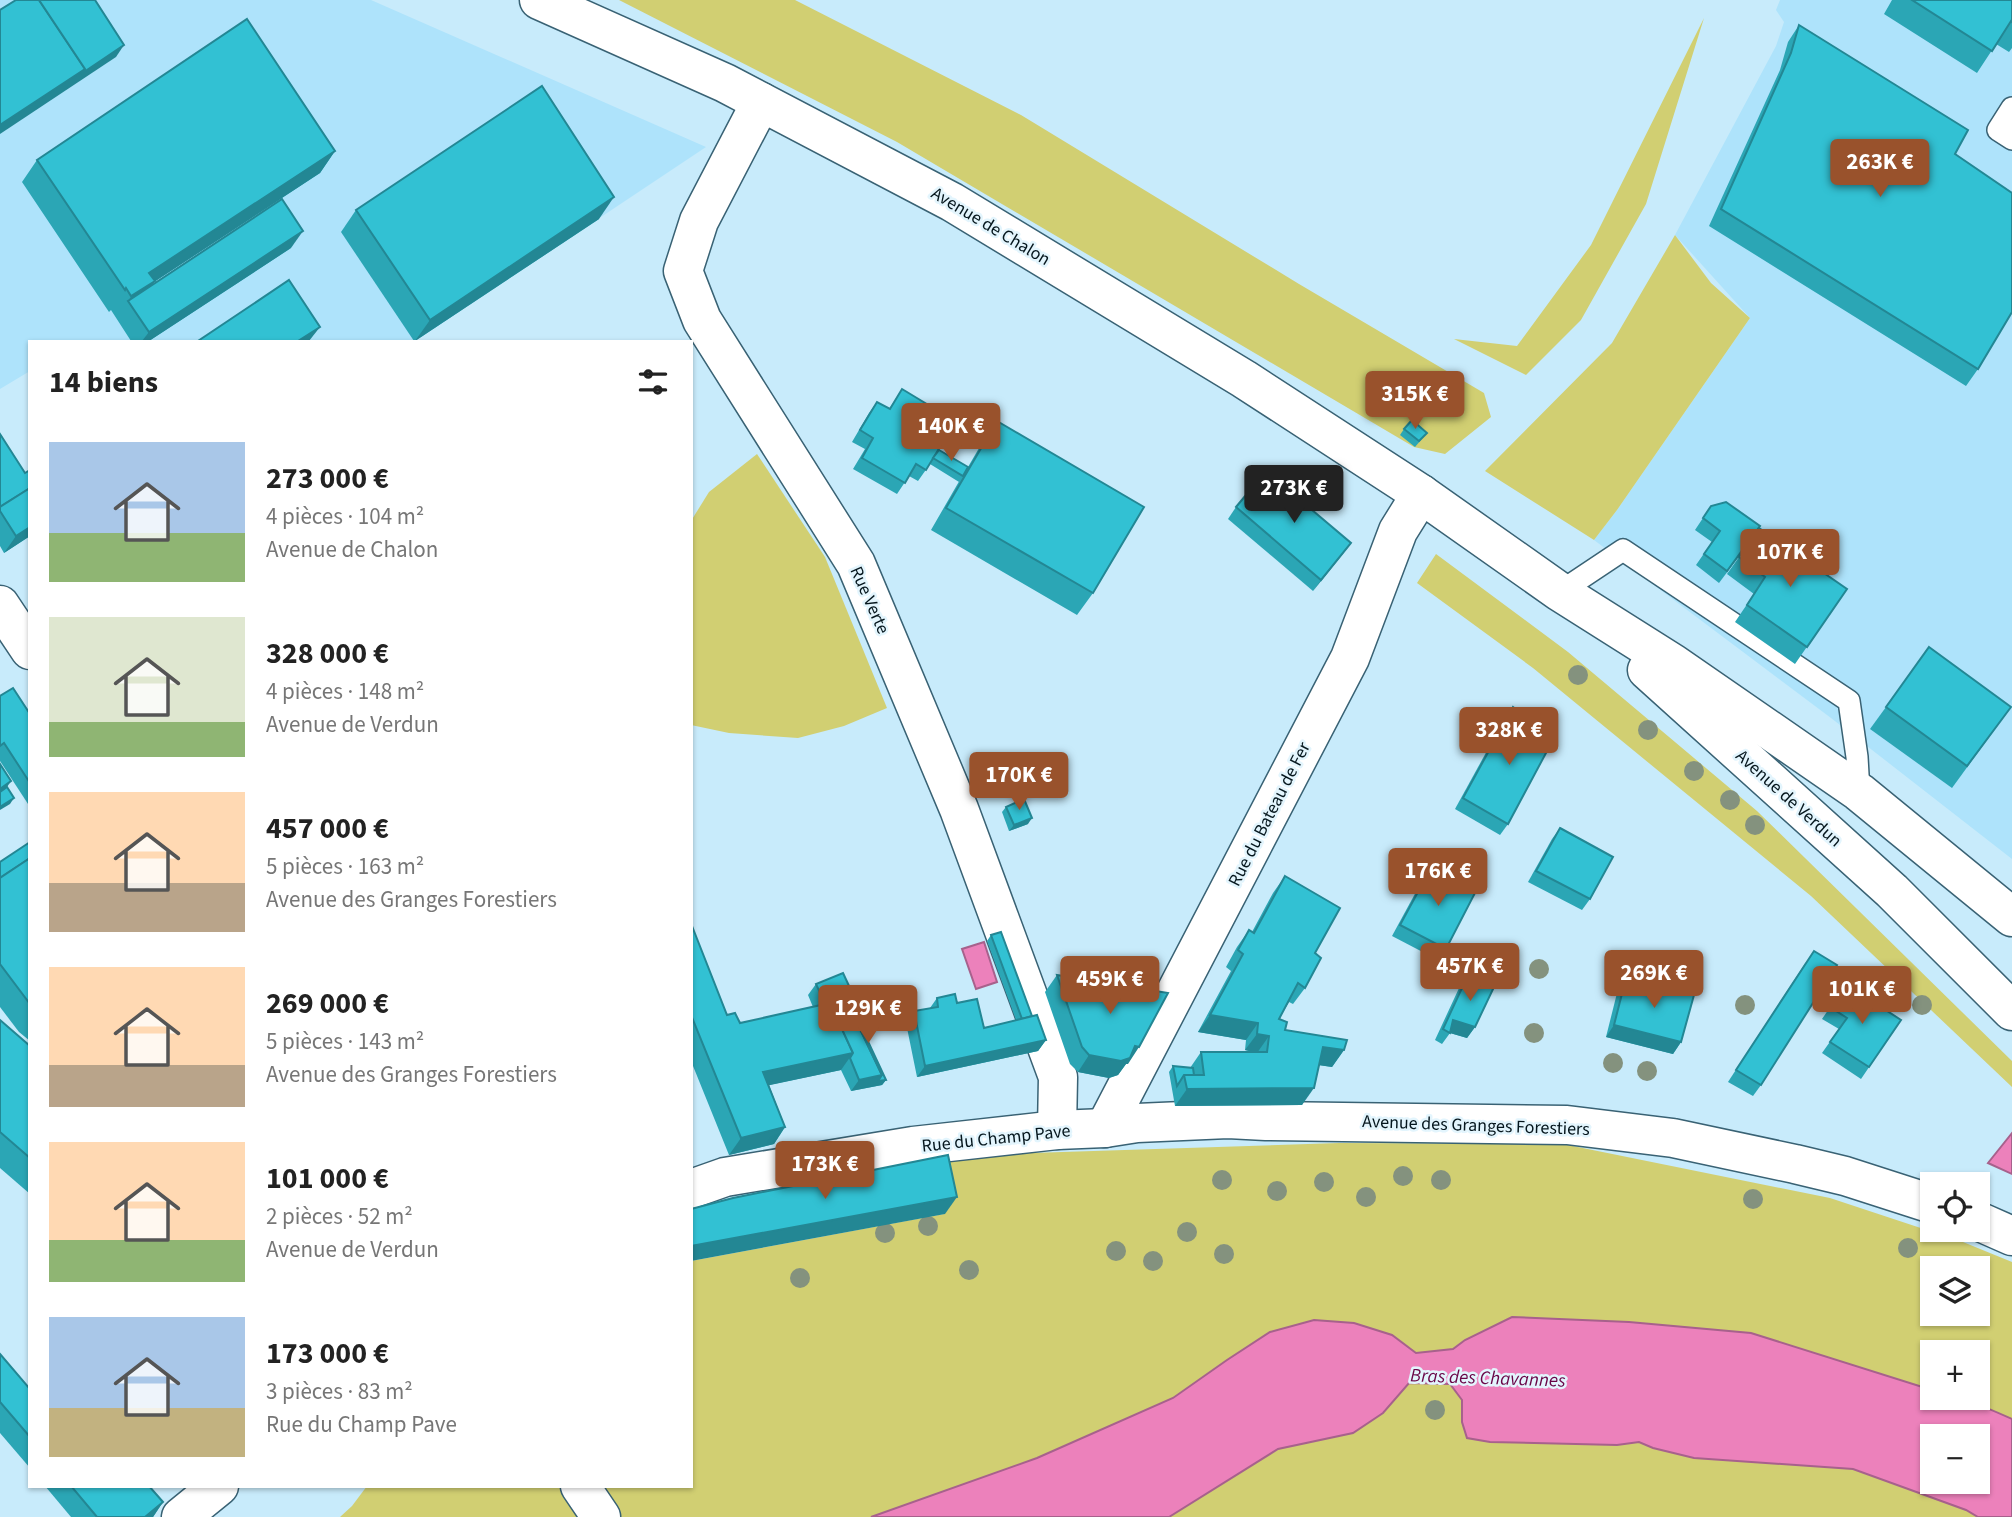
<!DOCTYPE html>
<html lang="fr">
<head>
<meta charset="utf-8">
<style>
	:root { --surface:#fff; --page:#f6f6f6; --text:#222; --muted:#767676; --accent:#99522c }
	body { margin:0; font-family:"Source Sans 3",sans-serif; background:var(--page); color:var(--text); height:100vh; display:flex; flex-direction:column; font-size:26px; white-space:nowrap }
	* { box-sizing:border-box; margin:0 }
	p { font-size:23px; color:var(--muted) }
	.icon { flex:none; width:38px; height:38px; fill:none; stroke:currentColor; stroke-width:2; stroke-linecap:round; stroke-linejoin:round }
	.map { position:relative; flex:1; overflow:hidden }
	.side { position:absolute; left:28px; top:340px; width:665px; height:1148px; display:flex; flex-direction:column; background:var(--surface); border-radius:0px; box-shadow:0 2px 5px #0004 }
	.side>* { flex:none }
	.controls { position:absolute; left:1920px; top:1172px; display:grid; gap:14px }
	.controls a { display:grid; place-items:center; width:70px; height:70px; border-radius:0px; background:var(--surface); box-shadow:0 2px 5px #0004; font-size:35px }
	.price { position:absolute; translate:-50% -60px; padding:0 16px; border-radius:7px; background:var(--accent); color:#fff; font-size:23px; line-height:46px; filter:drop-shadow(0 2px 4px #0008) }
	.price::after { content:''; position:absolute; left:50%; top:42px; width:21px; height:16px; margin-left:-10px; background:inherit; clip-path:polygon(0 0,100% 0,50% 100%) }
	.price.active { background:#222; color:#fff }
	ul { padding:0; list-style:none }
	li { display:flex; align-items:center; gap:21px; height:175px; padding:0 21px }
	li span { display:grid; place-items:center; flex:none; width:196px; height:140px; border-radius:0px; color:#555 }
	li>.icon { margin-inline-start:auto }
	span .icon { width:84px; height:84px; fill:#fffc; stroke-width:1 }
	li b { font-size:30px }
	h2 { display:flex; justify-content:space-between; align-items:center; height:84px; padding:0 21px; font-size:30px }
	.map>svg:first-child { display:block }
	.built { fill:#aee3fb }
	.green { fill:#d1cf72; fill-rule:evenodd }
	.water { fill:#ec81bb; stroke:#a7618c; stroke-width:2; fill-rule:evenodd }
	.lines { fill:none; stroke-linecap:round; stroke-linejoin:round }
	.service-casing { stroke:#396274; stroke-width:24 }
	.minor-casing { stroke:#396274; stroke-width:41 }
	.tertiary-casing { stroke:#396274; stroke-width:41 }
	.secondary-casing { stroke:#396274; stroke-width:41 }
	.primary-casing { stroke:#396274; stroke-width:41 }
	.service { stroke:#fff; stroke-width:21 }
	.minor { stroke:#fff; stroke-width:38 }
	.tertiary { stroke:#fff; stroke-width:38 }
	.secondary { stroke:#fff; stroke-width:38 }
	.primary { stroke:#fff; stroke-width:38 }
	.tree { fill:#84927e }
	.wall { fill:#2ba6b5 }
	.shaded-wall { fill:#238794 }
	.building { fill:#32c1d3; stroke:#238794; stroke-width:2 }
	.labels { text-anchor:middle; stroke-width:5; stroke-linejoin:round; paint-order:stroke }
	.street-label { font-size:18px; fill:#05161d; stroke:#e3f5fd }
	.water-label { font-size:19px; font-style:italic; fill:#690547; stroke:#e3f5fd }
</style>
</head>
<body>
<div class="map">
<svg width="2012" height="1517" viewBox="0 0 2012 1517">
	<rect width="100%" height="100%" fill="#c8ebfb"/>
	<g class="built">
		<path d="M0,0H371L706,147L415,341H30V371L0,389Z"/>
		<path d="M1780,0H2012V859L1831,718L1594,540L1617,510L1750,318L1675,235L1776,46L1784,22L1776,10Z"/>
	</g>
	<g class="green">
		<path d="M619,0H795L1021,115L1299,284L1484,393L1491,417L1445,454L1414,447L897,142Z"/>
		<path d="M1704,18L1646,204L1581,320L1526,375L1454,339L1517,346L1591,245Z"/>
		<path d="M1675,235L1711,283L1750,318L1617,510L1594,540L1485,471L1612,343Z"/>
		<path d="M757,454L825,557L887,708L844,726L798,738L729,733L691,725V521L709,492Z"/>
		<path d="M1436,554L1568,652L1757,811L2012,1061V1087L1811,896L1533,668L1417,583Z"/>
		<path d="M1339,1143L1563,1144L1830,1198L1963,1242L2012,1262V1419L1984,1407L1957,1398H1978V1353H1932V1390L1751,1333L1629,1322L1512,1317L1465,1340L1453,1349L1416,1353L1392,1335L1270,1332L1227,1360L1173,1398L1037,1458L871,1517H340L352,1506L367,1486H691V1261L944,1214L937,1156ZM1932,1269H1978V1314H1932Z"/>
		<path d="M1409,1383L1450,1384L1462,1400V1422L1490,1442L1617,1445L1639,1442L1653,1448L1694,1458L1853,1469L1966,1510L1978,1517H1169L1279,1449L1353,1433L1383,1413Z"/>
	</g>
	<g class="water">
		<path d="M984,942L997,982L976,989L962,949Z"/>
		<path d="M2012,1133V1174L1988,1163Z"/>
		<path d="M1512,1317L1629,1322L1751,1333L1932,1390V1398C1966,1398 1981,1405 2012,1419V1517H1978L1966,1510L1853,1469L1694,1458L1653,1448L1639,1442L1617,1445L1490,1442L1467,1438L1462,1422V1400L1450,1384L1409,1383L1383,1413L1353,1433L1278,1449L1169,1517H871L1037,1458L1173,1398L1227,1360L1270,1332L1314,1320L1354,1323L1392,1335L1416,1353L1453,1349L1465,1340ZM1932,1437H1978V1482H1932Z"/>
	</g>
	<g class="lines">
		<g class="service-casing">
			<g id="service">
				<path d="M2012,108L1998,130L2012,139"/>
				<path d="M1560,592L1623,550L1849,701L1857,757L1859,792"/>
			</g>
		</g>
		<g class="minor-casing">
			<g id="minor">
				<path d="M761,102L699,221L683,271L702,320L856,564L959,809L1058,1077L1057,1130"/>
				<path d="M1105,1128L1350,658L1398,531L1421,494"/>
			</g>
		</g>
		<g class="tertiary-casing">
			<g id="tertiary">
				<path d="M691,1189L725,1177L913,1146L1057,1130L1105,1128L1137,1123L1228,1119L1266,1121L1567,1125L1673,1138L1795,1164L1845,1176L1932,1204"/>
				<path d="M1978,1221L2012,1236"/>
				<path d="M181,1517L219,1486"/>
			</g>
		</g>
		<g class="secondary-casing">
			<g id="secondary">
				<path d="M0,605L30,650"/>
				<path d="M580,1486L601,1517"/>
			</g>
		</g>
		<g class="primary-casing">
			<g id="primary">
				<path d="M539,0L725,83L952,202L1244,379L1421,494L1560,592L1674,664L1859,792L2012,917"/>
				<path d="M1647,670L1892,891L2012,1011"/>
			</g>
		</g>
		<use href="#service" class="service"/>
		<use href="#minor" class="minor"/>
		<use href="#tertiary" class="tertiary"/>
		<use href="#secondary" class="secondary"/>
		<use href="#primary" class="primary"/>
	</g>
	<g class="tree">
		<circle cx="1578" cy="675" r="10"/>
		<circle cx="1648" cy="730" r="10"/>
		<circle cx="1694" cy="771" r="10"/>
		<circle cx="1730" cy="800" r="10"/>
		<circle cx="1755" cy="825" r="10"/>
		<circle cx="1539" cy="969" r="10"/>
		<circle cx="1899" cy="983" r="10"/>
		<circle cx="1745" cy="1005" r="10"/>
		<circle cx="1922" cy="1005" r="10"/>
		<circle cx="1534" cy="1033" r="10"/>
		<circle cx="1613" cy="1063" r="10"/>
		<circle cx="1647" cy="1071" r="10"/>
		<circle cx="1403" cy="1176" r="10"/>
		<circle cx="1222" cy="1180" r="10"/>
		<circle cx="1441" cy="1180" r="10"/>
		<circle cx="1324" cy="1182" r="10"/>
		<circle cx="1277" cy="1191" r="10"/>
		<circle cx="1366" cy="1197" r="10"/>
		<circle cx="1753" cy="1199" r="10"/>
		<circle cx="928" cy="1226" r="10"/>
		<circle cx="1187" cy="1232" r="10"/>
		<circle cx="885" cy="1233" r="10"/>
		<circle cx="1908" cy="1248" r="10"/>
		<circle cx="1116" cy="1251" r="10"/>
		<circle cx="1224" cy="1254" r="10"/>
		<circle cx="1153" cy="1261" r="10"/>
		<circle cx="969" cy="1270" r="10"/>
		<circle cx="800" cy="1278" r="10"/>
		<circle cx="1435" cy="1410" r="10"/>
	</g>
	<g class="wall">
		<path d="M1892,0H2012V48L2009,52L1996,44L1977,73L1884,14Z"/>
		<path d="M1799,25L1955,154L1978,369L1966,386L1709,226L1780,70L1788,42Z"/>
		<path d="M335,151L320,173L154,282L151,285L291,248L149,341H131L111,310L109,312L22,182L37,160Z"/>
		<path d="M356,210L599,219L415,341H414L341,232Z"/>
		<path d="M902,389L933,435L939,450L968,467L982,443L997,421L1093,593L1077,615L931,530L961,478L959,482L930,464L918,481L909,476L897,494L853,469L865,449L852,442L869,413L877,402L889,409Z"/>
		<path d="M1404,429L1427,433L1415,447L1400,435Z"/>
		<path d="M0,434L25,473L30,470V536L4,553L0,546Z"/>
		<path d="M1711,506L1755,534L1847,589L1795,664L1735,622L1754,594L1727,574L1752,539L1719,583L1696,565L1712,542L1695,530Z"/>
		<path d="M1236,507L1351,543L1313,591L1228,519Z"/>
		<path d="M0,696L30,714V807L0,761Z"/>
		<path d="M1513,707L1508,824L1500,835L1455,809L1505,718Z"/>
		<path d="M1886,707H2011L1952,788L1870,729Z"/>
		<path d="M1006,807L1028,824L1009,831L1002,812Z"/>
		<path d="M1560,828L1590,899L1582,910L1528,882L1552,839Z"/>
		<path d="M30,842V1041L19,1032L0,1007V862Z"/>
		<path d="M1431,868L1446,949L1438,960L1392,936L1423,879Z"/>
		<path d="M1285,876L1315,953L1305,988L1293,1004L1289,1002L1279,1019L1285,1030L1344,1050L1332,1067L1319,1065L1302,1105L1175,1106L1169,1072L1173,1066L1190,1068L1201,1052H1253L1245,1050L1246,1040L1198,1032L1231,971L1226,967L1237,947L1249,930L1252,932L1273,893Z"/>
		<path d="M691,927L727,1015L740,1023L813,1007L808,995L816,984L856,1001L852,1007L886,1080L882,1085L851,1091L841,1070L769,1085L785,1127L774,1144L729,1155L691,1061Z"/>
		<path d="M991,935L1032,1016L1046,1040L1038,1051L917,1077L906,1023L914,1011L930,1008L937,998L957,1003L984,1028L1016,1020L987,941Z"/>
		<path d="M1806,962L1761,1085L1753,1096L1728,1082Z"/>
		<path d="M1057,975L1128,1064H1126L1118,1075L1109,1078L1078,1072L1070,1064L1045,992Z"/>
		<path d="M1468,975L1475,1027L1467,1038L1450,1033L1442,1044L1435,1040L1460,986Z"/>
		<path d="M1626,978L1681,1042L1673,1054L1606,1037L1618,989Z"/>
		<path d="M1846,984L1901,1020L1861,1079L1822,1053L1839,1029L1822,1019Z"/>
		<path d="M0,1020L30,1046V1194L0,1168Z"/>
		<path d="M0,1354L30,1389V1468L0,1433Z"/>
		<path d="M45,1486H149L163,1502L153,1517H71Z"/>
	</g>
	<g class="shaded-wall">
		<path d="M124,45L116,57L0,134V125L85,69Z"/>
		<path d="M335,151L320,173L154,282L139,303L128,301L149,273Z"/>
		<path d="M614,197L599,219L415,341L430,320Z"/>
		<path d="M303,231L291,248L149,341H142L149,332Z"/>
		<path d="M320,327L309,341H298Z"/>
		<path d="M30,527V536L4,553L16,536Z"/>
		<path d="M1351,543L1342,555L1313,591L1321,580Z"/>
		<path d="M11,781L3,793L0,795V789Z"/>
		<path d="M14,798L10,804L0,810V807Z"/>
		<path d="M1032,818L1028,824L1009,831L1014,825Z"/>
		<path d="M1210,1015L1258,1023L1246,1040L1198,1032Z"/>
		<path d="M1453,1020L1475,1027L1467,1038L1450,1033Z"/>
		<path d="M1614,1025L1681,1042L1673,1054L1606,1037Z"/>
		<path d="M1257,1034L1269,1036L1257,1053L1245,1050Z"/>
		<path d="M1046,1040L1038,1051L917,1077L925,1066Z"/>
		<path d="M1135,1046L1139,1047L1128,1064H1126L1118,1075L1109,1078L1078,1072L1089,1055Z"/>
		<path d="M1323,1047L1344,1050L1332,1067L1311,1064Z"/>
		<path d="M853,1053L841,1070L751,1089L763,1072Z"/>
		<path d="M882,1075L886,1080L882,1085L851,1091L859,1080Z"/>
		<path d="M1314,1088L1302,1105L1175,1106L1187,1089Z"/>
		<path d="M785,1127L774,1144L729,1155L741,1138Z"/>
		<path d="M957,1197L945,1214L691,1261V1246Z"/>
		<path d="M163,1502L153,1517H145Z"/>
	</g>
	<g class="building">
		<path d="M16,0H39L85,69L0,125V10Z"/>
		<path d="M39,0H95L124,45L81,74L85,69Z"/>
		<path d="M1912,0H2012V22L2011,21L1992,51Z"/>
		<path d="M247,19L335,151L149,273L155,281L131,296L126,288L125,290L37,160Z"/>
		<path d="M1799,25L1968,130L1955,154L2012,193V312L1978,369L1721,209L1791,53Z"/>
		<path d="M542,86L614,197L430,320L356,210Z"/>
		<path d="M282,199L303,231L149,332L128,301Z"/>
		<path d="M289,280L320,327L298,341H198Z"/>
		<path d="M902,389L945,415L933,435L943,442L926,470L916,464L905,483L862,458L873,438L860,430L877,402L890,409Z"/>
		<path d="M1412,420L1427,433L1419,441L1404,429Z"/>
		<path d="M997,421L1144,507L1093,593L946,508Z"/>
		<path d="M0,434L25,473L30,470V488L0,507Z"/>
		<path d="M939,450L968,467L963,476L933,458Z"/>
		<path d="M1266,471L1351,543L1321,580L1236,507Z"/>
		<path d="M30,488V527L16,536L0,511V507Z"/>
		<path d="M1726,502L1760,526L1727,571L1704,554L1720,531L1703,518L1711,506Z"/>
		<path d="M1759,528L1847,589L1807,647L1747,605L1765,577L1739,557Z"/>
		<path d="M1929,647L2011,707L1967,766L1886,707Z"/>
		<path d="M13,688L30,714V783L4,743L0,746V696Z"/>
		<path d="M1513,707L1554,738L1508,824L1463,798Z"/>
		<path d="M0,764L11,781L0,789Z"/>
		<path d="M7,787L14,798L0,807V792Z"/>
		<path d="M1024,799L1032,818L1014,825L1006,807Z"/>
		<path d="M1560,828L1613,857L1590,899L1536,871Z"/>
		<path d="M30,842V858L0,878V862Z"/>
		<path d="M30,858V1004L0,964V878Z"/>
		<path d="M1431,868L1476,891L1446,949L1400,925Z"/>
		<path d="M1285,876L1340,908L1315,953L1321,958L1305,988L1298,983L1279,1019L1287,1022L1285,1030L1347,1040L1344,1050L1323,1047L1314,1088L1187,1089L1184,1075H1204L1201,1052H1267L1269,1036L1257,1034L1258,1023L1210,1015L1243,954L1238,950L1249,930L1254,933Z"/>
		<path d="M692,926L727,1015L735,1013L740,1023L830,1003L853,1053L763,1072L785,1127L741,1138L691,1015Z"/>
		<path d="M1001,932L1032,1016L1022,1019L991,935Z"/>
		<path d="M1814,951L1837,965L1761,1085L1736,1070Z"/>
		<path d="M843,973L856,1001L848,1004L882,1075L859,1080L850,1058L853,1053L830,1003L825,1004L816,984Z"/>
		<path d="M1057,975L1168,993L1139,1047L1135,1046L1130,1058L1121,1061L1089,1055L1082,1047Z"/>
		<path d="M1468,975L1494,987L1475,1027L1453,1020L1450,1033L1443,1029Z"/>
		<path d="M1626,978L1694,995L1681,1042L1614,1025Z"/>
		<path d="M1846,984L1901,1020L1869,1067L1830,1042L1847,1018L1830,1007Z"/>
		<path d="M955,994L957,1003L977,999L984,1028L1037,1015L1046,1040L925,1066L914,1011L938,1007L937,998Z"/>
		<path d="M852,1007L886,1080L878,1081L882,1075L850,1008Z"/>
		<path d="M0,1020L30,1046V1158L0,1132Z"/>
		<path d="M1173,1066L1193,1068L1194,1075H1184L1177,1086Z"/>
		<path d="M948,1155L957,1197L691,1246V1209L733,1198Z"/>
		<path d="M0,1354L30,1389V1437L0,1402Z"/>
		<path d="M71,1486H149L163,1502L145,1517H97Z"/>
	</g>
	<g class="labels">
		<g class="street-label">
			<text transform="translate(991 226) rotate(31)" y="6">Avenue de Chalon</text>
			<text transform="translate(870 600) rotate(66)" y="6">Rue Verte</text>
			<text transform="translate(1789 798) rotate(42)" y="6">Avenue de Verdun</text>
			<text transform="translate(1269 814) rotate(-63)" y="6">Rue du Bateau de Fer</text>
			<text transform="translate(1476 1125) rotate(2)" y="6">Avenue des Granges Forestiers</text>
			<text transform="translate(996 1138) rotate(-6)" y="6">Rue du Champ Pave</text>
		</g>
		<g class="water-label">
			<text transform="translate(1488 1377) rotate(2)" y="7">Bras des Chavannes</text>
		</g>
	</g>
</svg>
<div class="controls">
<a><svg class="icon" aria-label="locate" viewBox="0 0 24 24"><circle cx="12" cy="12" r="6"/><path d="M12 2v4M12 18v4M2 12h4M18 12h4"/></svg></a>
<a><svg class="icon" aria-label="layers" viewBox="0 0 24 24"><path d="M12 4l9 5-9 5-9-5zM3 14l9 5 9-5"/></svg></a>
<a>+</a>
<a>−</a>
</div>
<b class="price" style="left:1880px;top:199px">263K €</b>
<b class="price" style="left:1415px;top:431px">315K €</b>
<b class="price" style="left:951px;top:463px">140K €</b>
<b class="price active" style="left:1294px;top:525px">273K €</b>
<b class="price" style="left:1790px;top:589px">107K €</b>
<b class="price" style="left:1509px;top:767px">328K €</b>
<b class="price" style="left:1019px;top:812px">170K €</b>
<b class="price" style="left:1438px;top:908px">176K €</b>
<b class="price" style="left:1470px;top:1003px">457K €</b>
<b class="price" style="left:1654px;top:1010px">269K €</b>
<b class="price" style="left:1110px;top:1016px">459K €</b>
<b class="price" style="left:1862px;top:1026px">101K €</b>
<b class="price" style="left:868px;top:1045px">129K €</b>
<b class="price" style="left:825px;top:1201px">173K €</b>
<section class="side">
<h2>14 biens<svg class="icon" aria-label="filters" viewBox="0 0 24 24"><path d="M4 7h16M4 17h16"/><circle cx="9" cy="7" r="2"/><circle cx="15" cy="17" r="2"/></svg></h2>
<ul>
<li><span style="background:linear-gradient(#a9c7e8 65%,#8fb573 0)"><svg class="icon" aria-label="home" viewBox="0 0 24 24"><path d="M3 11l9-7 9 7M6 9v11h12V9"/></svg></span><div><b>273 000 €</b><p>4 pièces · 104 m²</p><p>Avenue de Chalon</p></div></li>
<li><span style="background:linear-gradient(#dfe7d0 75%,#8fb573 0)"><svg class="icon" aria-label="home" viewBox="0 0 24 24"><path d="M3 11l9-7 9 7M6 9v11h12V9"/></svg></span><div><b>328 000 €</b><p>4 pièces · 148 m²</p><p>Avenue de Verdun</p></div></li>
<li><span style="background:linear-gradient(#ffd9b3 65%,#b9a48a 0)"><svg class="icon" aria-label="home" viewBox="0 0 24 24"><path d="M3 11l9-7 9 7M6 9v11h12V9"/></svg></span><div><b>457 000 €</b><p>5 pièces · 163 m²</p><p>Avenue des Granges Forestiers</p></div></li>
<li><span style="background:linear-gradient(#ffd9b3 70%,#b9a48a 0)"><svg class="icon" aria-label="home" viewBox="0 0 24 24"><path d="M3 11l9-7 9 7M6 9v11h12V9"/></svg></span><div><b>269 000 €</b><p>5 pièces · 143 m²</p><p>Avenue des Granges Forestiers</p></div></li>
<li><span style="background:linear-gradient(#ffd9b3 70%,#8fb573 0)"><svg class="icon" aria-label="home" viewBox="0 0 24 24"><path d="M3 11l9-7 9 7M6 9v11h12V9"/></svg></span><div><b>101 000 €</b><p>2 pièces · 52 m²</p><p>Avenue de Verdun</p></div></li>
<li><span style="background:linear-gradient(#a9c7e8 65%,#c2b280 0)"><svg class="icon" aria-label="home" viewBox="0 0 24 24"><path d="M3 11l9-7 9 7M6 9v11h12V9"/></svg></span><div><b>173 000 €</b><p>3 pièces · 83 m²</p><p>Rue du Champ Pave</p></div></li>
</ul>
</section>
</div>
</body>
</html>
